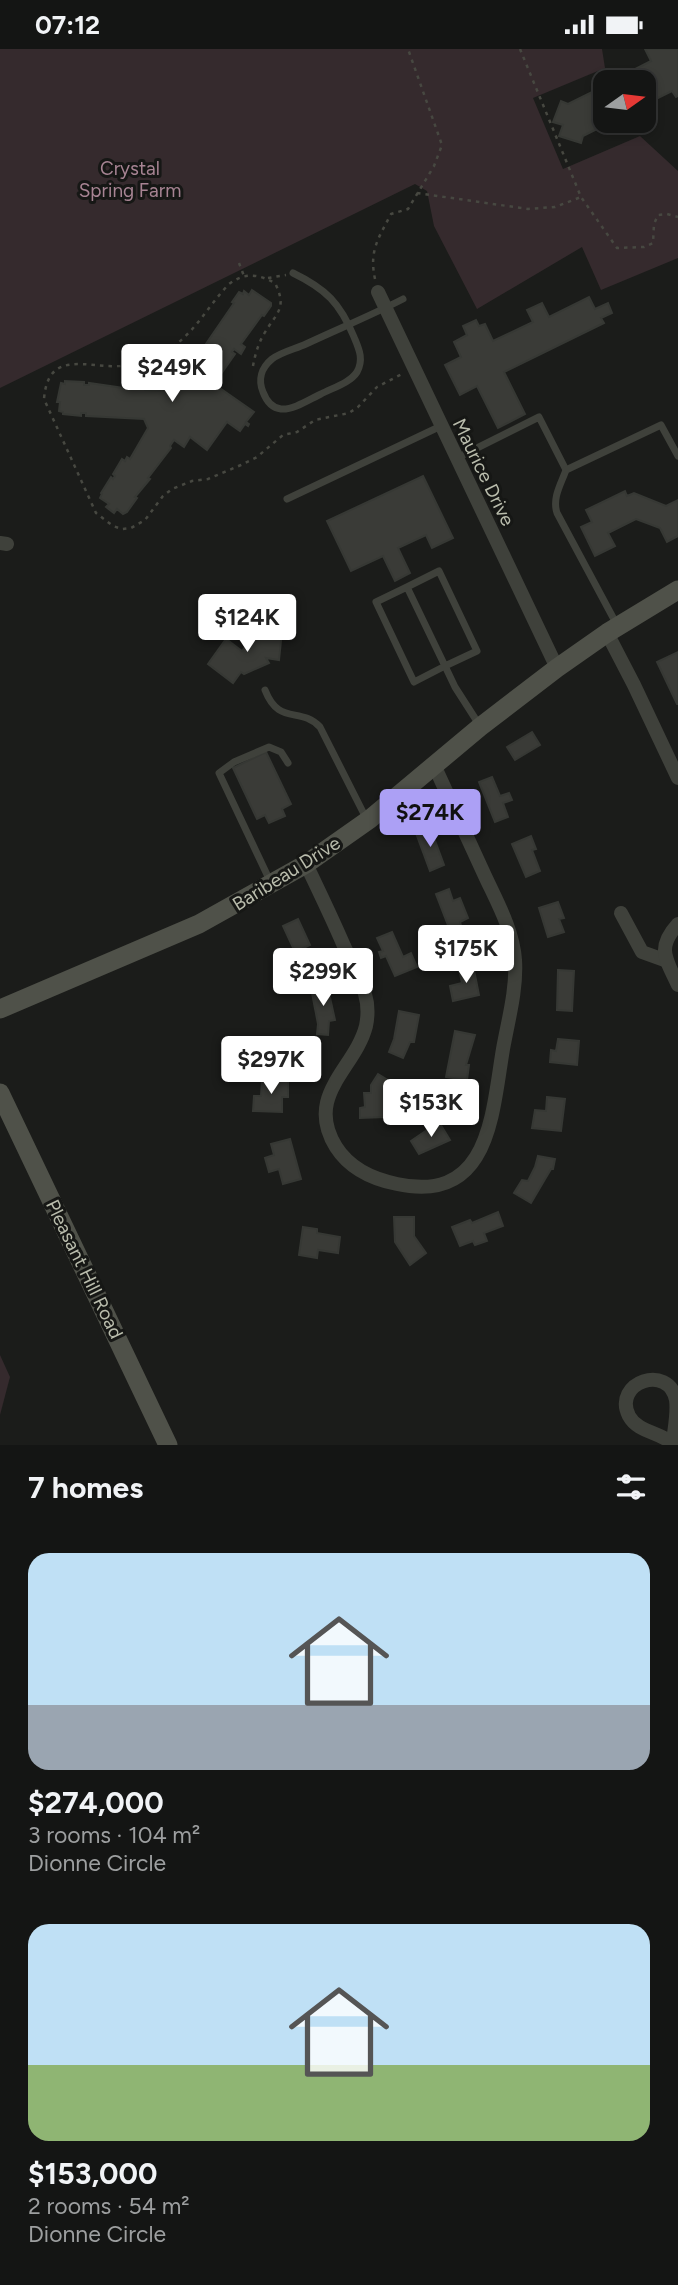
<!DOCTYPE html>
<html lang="en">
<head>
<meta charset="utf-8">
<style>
	:root { --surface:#141514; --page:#1d1e1d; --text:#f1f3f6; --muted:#9d9fa0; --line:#333434; --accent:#aca0f5 }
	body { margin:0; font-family:Figtree,sans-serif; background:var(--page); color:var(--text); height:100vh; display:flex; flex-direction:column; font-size:26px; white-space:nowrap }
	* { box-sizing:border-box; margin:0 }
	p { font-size:23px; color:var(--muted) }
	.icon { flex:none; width:38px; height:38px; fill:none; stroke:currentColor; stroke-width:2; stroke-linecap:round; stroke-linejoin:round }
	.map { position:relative; height:1396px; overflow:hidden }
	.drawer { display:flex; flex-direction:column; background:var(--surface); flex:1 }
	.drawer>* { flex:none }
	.needle { width:46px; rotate:76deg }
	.controls { position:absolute; left:593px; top:21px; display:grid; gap:14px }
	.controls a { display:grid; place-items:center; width:63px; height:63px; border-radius:14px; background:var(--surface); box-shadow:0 4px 10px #0003,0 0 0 2px var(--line); font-size:35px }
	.price { position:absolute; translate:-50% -60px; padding:0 16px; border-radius:7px; background:#fff; color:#222; font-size:23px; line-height:46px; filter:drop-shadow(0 2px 4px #0008) }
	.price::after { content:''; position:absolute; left:50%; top:42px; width:21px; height:16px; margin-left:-10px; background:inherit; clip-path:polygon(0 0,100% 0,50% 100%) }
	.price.current { background:var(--accent); color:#111 }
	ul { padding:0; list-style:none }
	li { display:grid; align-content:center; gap:14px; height:371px; padding:0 28px }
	li span { display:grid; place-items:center; height:217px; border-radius:21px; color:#555 }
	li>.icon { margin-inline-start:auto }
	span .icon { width:126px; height:126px; fill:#fffc; stroke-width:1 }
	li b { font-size:30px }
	h2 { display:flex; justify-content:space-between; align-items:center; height:84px; padding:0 28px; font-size:30px }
	.status { display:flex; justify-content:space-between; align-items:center; height:49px; padding:0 35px; background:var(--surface); direction:ltr }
	.status svg { height:19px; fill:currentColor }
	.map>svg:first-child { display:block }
	.green { fill:#352a2d }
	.building { fill:#3a3b37; stroke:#363834; stroke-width:2 }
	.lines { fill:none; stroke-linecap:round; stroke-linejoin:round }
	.path { stroke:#474841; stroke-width:2.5; stroke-dasharray:3.5 5; stroke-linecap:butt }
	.lane { stroke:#3f413b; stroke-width:7 }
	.street { stroke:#3f413b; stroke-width:14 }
	.secondary { stroke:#4f5149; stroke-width:19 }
	.labels { text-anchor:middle; stroke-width:6; stroke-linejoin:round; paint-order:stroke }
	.park-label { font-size:19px; fill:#a78493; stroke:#161715 }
	.street-label { font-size:19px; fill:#b9bcac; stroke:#161715 }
</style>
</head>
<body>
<div class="status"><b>07:12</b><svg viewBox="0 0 49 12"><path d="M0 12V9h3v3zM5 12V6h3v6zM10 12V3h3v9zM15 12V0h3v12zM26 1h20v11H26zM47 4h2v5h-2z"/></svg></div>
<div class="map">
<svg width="678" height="1396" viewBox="0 0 678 1396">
	<rect width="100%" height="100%" fill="#1b1c1a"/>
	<g class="green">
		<path d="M0,0H602L605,19L533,49L563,120L640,87L678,122V209L601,241L582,198L477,260L434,177L427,142L415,135L0,339Z"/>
		<path d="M0,1306L10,1328L0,1366Z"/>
	</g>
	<g class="building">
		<path d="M645,0H678V47L676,48L672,42L644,56V33H610L651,12Z"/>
		<path d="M606,36V72H613L583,87L581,94L559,87L563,76L553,73L561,52L568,55Z"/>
		<path d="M252,241L271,254V257L264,267L262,266L241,295L245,298L241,305L234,300L232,303L235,305L214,335L254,363L246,373L249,375L248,377L245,375L240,382L227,373L207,401L190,388L184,398L174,391L170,397L171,399L148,429L150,430L135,448L137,449L127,463L123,465L117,460L114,464L106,458L109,455L100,449L102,445L101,444L111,428L113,430L115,427L113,425L122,410L125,412L127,408L130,410L148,379L144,370L86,367V364H81V367L63,365V363L59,362L60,353H57L61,334L65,335V332L84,333V336H89V334L124,339V336L145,337V341L167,342V339L174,335L177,337L181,331L178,329L186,319L188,321L234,254L232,253L239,243L243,245L244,242L249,246Z"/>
		<path d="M589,248L595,260L608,254L612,264L601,269L604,274L504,323L525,365L498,379L477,337L460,346L445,316L461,308L454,293L467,286L463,277L476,271L479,277L485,275L493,292L533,273L527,261L542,254L549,268Z"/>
		<path d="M423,427L453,489L432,499L426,486L398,499L410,524L395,532L383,507L351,522L327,472Z"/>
		<path d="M625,442L627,447L634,444L666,457L678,451V487L667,493L660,479L636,470L608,484L615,497L595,507L581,478L592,473L586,461Z"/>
		<path d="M252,579L282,582L279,611L266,609L269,614L244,625L241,623L233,634L208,615L226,590L242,602L246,597L249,598Z"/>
		<path d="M678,603V655H677L657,613Z"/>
		<path d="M532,683L540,696L515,711L507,698Z"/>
		<path d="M266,703L291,755L282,760L285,767L269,774L265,766L257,770L233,719Z"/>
		<path d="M492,728L500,747L509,744L512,751L503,754L508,768L495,773L479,733Z"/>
		<path d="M430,778L444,816L430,822L416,784Z"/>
		<path d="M531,787L536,800L532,801L540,822L526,828L512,795Z"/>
		<path d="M449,840L453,852L460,849L468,869L460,873L462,880L451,884L436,845Z"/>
		<path d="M558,853L564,869L559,870L564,883L548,888L539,859Z"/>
		<path d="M298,870L310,896L295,903L283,877Z"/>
		<path d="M392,883L403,908L411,904L417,918L395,927L386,907L381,909L379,903L383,902L377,889Z"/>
		<path d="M473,916L479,946L453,952L450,937L462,934L459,920Z"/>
		<path d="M558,921L574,922L572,962L557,961Z"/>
		<path d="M327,935L335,971L329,972L328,986L317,985L318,975L311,939Z"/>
		<path d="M399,962L419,966L414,993H410L403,1009L389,1003L394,990Z"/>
		<path d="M455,982L475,986L466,1016H469L467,1031L446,1028Z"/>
		<path d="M558,990L579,992L577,1016L550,1013L551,1001L556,1002Z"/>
		<path d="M378,1025L391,1033L384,1044L385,1068L360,1069V1059L365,1058L364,1044H371V1036Z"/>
		<path d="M262,1031L288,1032V1048H282V1063L253,1062L254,1047H261Z"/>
		<path d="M547,1048L565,1050L561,1082L532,1079L535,1061L546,1062Z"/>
		<path d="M439,1073L450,1091L419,1105L411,1092Z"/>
		<path d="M290,1090L301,1130L283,1135L279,1120L269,1123L265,1109L274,1106L271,1095Z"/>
		<path d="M538,1107L555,1110L553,1120H551L531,1154L514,1144L522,1131L528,1132L535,1118Z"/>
		<path d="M498,1163L503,1177L484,1184L487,1192L475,1196L473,1192L460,1197L452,1178L470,1171L472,1174Z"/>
		<path d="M394,1168H414V1187L426,1204L410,1216L395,1193Z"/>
		<path d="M303,1178L317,1180V1184L340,1188L338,1204L318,1201L317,1209L299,1206Z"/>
	</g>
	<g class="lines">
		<g class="path">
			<path d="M520,0L581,148L617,199L644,198L653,194L654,175L658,166L667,165L678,168"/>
			<path d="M417,144L528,160L555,158L581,148"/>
			<path d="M239,214L244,227"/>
			<path d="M268,229L286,226"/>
			<path d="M375,230C369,202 378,190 391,165L408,160L434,117L442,96L408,0"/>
			<path d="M253,317C255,306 258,295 264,285C276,264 288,260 275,234C258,225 245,223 229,235C207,258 194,286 166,302C152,310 135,315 120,317C86,319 48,300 44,350L96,464L113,477L122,480L131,479L145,471L163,447L172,440L192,432L208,430L241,416L257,408L283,386L297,383L315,371L349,364L358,358L377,338L402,325"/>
		</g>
		<g class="lane">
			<path d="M293,224C326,240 340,254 354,288C359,300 364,310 357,323C350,334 332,339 321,345C310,350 294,361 281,360C272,359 266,351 263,343C258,331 261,319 272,310C281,303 295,300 306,295C338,280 372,266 403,250"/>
			<path d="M457,409L539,368L566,421"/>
			<path d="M287,450L441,377"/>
			<path d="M407,538L376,553L414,633L445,617L407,538L439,522L477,602L445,617L455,638L480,677"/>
			<path d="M617,576L557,464C552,449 561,435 566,421L661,376L678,407"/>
			<path d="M265,641C279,677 300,657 320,678L367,771"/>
			<path d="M271,834L219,724L234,713L269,698L281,703L288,714"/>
		</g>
		<g class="street">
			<path d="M378,243L557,619"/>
			<path d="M0,494L7,495"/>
			<path d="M607,584L634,636L678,729"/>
			<path d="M306,815C319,842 332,869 344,897C351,912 361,929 365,945C368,955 368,967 366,977C355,1020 304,1046 336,1098C350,1120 372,1130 397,1135C490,1155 492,1065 503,1000C508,972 517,940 515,911C513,881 497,853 485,827C468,790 451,753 434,716"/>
			<path d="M621,864L642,903L667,912"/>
			<path d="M678,875C656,899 666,910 678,936"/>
			<path d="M673,1394C674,1381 678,1364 676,1351C669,1314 612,1333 629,1367C638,1384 662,1383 674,1396"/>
		</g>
		<g class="secondary">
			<path d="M0,960L199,875L306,815L370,770L480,678L557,619L607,584L678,541"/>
			<path d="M0,1044L168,1396"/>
		</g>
	</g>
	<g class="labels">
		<g class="park-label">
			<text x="130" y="126">Crystal<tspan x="130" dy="22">Spring Farm</tspan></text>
		</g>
		<g class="street-label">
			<text transform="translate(484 423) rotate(64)" y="7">Maurice Drive</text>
			<text transform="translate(286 824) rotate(-32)" y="7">Baribeau Drive</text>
			<text transform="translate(85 1220) rotate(64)" y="7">Pleasant Hill Road</text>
		</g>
	</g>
</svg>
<div class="controls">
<a><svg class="needle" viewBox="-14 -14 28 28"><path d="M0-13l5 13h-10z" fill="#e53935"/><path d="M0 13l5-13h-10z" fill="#9d9fa0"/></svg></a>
</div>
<b class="price" style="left:172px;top:355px">$249K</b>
<b class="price" style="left:247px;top:605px">$124K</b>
<b class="price current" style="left:430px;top:800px">$274K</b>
<b class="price" style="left:466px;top:936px">$175K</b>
<b class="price" style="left:323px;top:959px">$299K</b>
<b class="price" style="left:271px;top:1047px">$297K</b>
<b class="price" style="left:431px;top:1090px">$153K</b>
</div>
<section class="drawer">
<h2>7 homes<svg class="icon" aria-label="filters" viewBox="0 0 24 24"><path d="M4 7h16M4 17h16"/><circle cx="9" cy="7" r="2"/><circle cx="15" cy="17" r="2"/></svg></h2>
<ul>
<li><span style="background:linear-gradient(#bfe0f5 70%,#9aa5b1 0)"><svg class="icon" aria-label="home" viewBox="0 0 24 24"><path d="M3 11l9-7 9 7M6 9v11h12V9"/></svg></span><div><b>$274,000</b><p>3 rooms · 104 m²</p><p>Dionne Circle</p></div></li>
<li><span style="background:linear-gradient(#bfe0f5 65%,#8fb573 0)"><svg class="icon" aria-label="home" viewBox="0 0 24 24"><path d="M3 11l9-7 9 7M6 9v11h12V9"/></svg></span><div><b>$153,000</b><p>2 rooms · 54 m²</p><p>Dionne Circle</p></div></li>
</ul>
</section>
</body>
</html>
